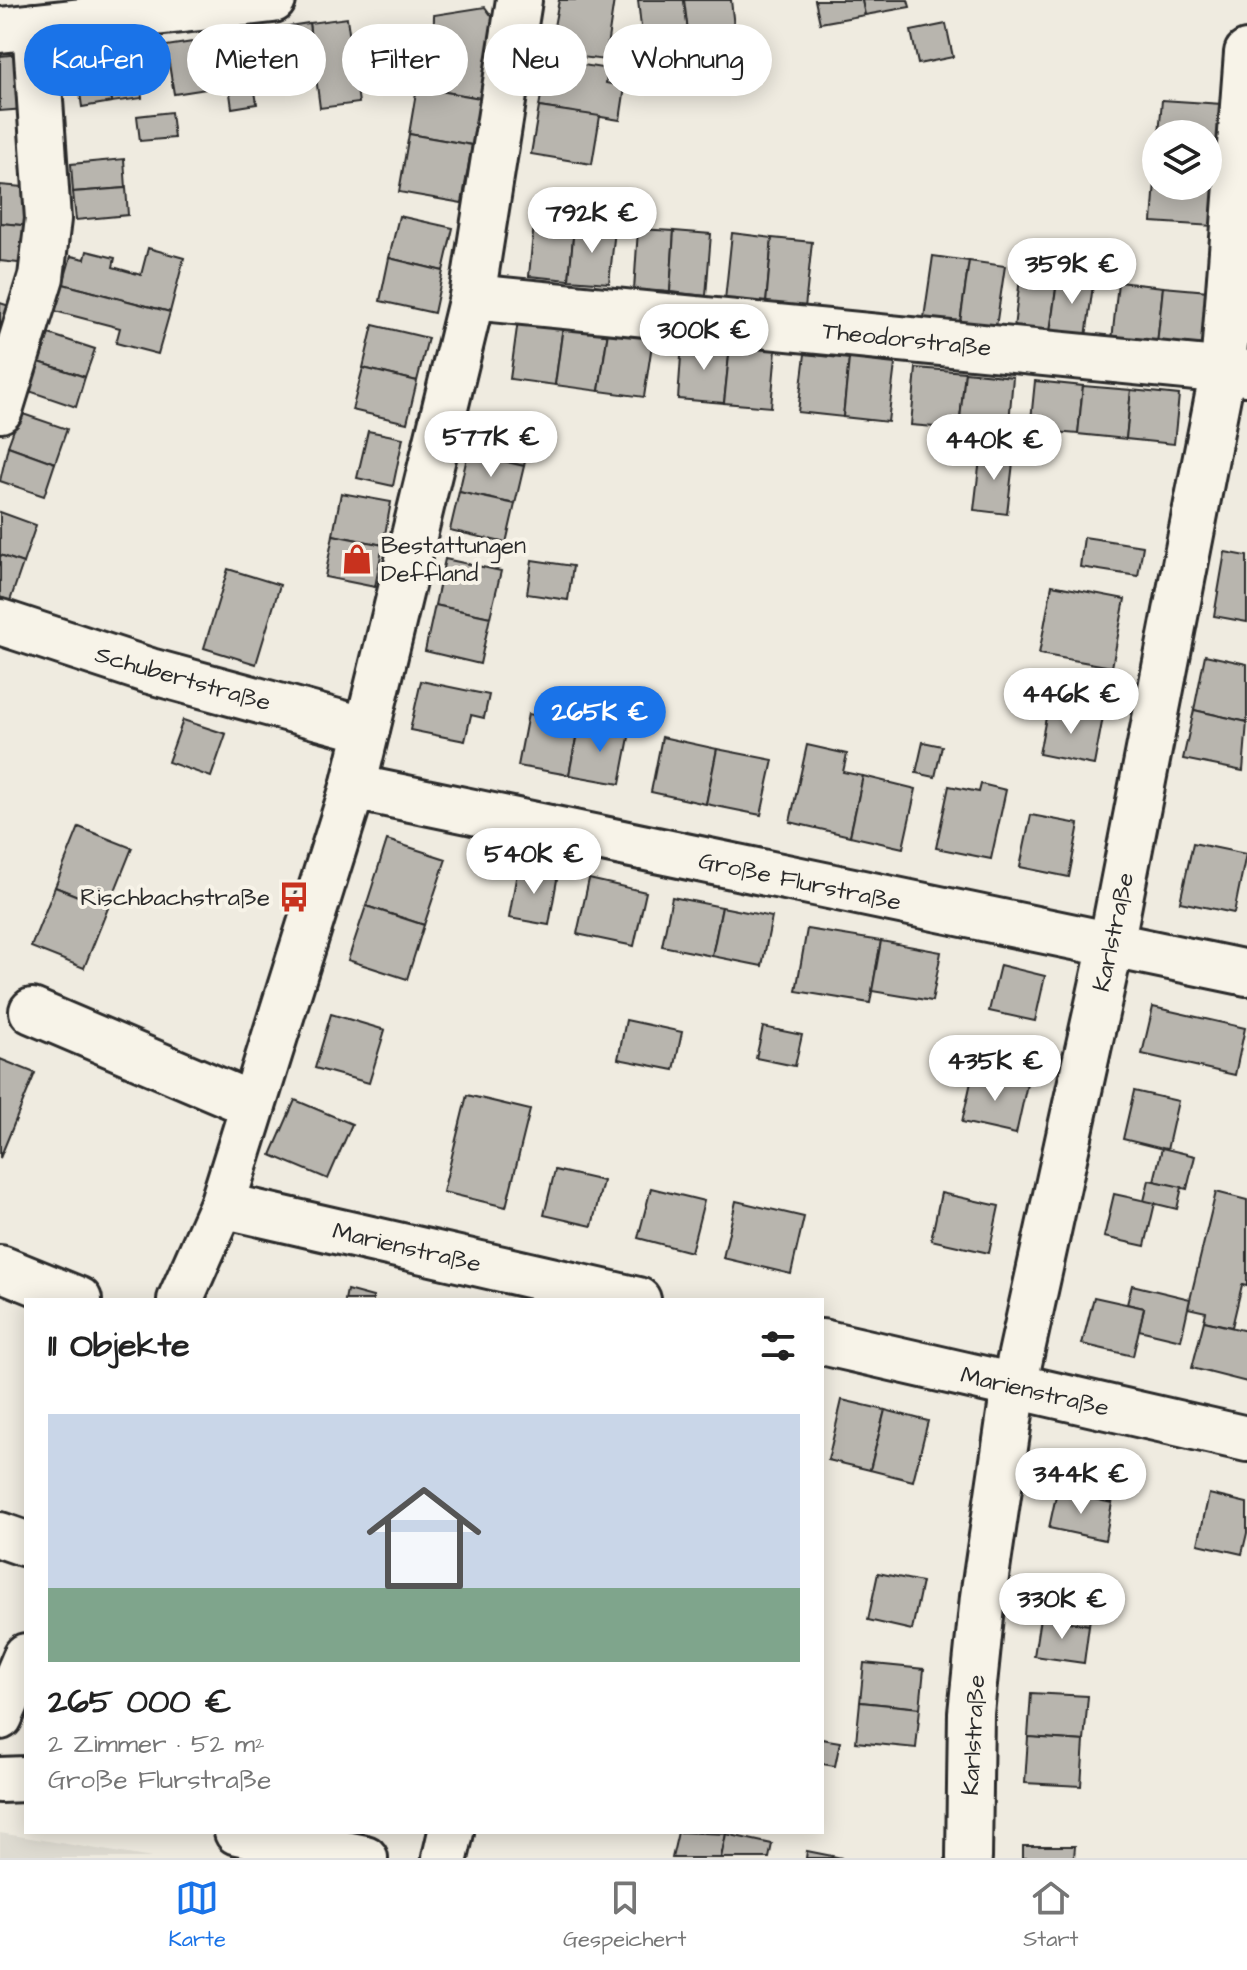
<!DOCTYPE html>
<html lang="de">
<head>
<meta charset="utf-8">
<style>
	:root { --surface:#fff; --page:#f6f6f6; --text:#222; --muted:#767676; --line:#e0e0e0; --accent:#1a73e8 }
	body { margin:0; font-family:"Architects Daughter",sans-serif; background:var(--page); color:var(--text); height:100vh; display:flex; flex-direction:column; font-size:30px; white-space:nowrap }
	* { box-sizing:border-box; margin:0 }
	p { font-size:26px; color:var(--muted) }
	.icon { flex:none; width:44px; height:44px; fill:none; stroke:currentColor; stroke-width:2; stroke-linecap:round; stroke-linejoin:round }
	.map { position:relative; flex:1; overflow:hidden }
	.side { position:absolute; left:24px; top:1298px; width:800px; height:536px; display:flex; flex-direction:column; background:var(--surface); border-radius:0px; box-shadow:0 4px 20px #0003 }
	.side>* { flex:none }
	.guide { position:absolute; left:24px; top:24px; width:800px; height:72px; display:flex; gap:16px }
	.fabs { position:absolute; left:1142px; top:120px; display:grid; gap:16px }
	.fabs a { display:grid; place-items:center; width:80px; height:80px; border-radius:50%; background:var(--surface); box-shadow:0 4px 20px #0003; font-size:40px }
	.price { position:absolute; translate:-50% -68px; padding:0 18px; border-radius:28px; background:#fff; color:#222; font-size:26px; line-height:52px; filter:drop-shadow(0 2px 4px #0008) }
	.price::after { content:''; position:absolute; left:50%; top:48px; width:24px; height:18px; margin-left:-12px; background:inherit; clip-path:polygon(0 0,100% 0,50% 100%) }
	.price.on { background:var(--accent); color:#fff }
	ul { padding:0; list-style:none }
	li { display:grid; align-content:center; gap:16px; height:424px; padding:0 24px }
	li span { display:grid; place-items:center; height:248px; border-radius:0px; color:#555 }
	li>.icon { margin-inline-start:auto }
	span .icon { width:144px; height:144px; fill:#fffc; stroke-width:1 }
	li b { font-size:34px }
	h2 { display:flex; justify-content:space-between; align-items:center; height:96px; padding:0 24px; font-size:34px }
	.pill { padding:0 28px; border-radius:36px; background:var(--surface); box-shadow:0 4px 20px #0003; font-size:28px; line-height:72px }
	.pill.on { background:var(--accent); color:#fff }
	.tab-bar { display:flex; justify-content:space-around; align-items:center; height:112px; border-top:2px solid var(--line); background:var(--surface); font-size:22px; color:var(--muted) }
	.tab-bar a { display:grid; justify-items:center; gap:4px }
	.tab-bar .on { color:var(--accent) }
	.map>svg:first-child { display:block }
	.built { fill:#dedbd1 }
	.building { fill:#b8b5ae; stroke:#2b2b2b; stroke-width:2 }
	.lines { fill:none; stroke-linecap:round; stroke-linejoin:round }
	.minor-casing { stroke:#2b2b2b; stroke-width:50 }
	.minor { stroke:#f7f3e8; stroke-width:44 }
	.labels { text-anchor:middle; stroke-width:8; stroke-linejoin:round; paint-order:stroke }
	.street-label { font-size:24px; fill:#2b2b2b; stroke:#f7f3e8 }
	.poi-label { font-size:24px; fill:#2b2b2b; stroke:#f7f3e8; text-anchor:start }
</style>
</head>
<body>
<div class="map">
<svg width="1247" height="1858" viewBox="0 0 1247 1858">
	<rect width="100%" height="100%" fill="#efebe0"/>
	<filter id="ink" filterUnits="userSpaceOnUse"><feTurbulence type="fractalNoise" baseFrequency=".0125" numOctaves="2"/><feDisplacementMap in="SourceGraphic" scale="16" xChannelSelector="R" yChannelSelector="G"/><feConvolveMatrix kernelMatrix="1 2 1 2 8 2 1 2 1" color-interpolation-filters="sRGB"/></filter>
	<g filter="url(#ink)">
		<path class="built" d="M0,1833L12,1835L152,1858H0Z"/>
		<g class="building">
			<path d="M559,0H614L605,60L549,53Z"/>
			<path d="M638,0H684L688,31L642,36Z"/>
			<path d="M684,0H731L734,27L688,31Z"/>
			<path d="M815,0H862L865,15L820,23Z"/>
			<path d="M862,0H908L910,7L865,15Z"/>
			<path d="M485,7L493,18L480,98L417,87L421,66L433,68L434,15Z"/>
			<path d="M347,18L359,103L320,108L309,23Z"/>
			<path d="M309,23L315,74L275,79L268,29Z"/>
			<path d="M946,24L953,57L918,64L911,31Z"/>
			<path d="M246,33L257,104L232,108L229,86L213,88L206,40Z"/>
			<path d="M206,40L213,88L174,94L166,46Z"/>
			<path d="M135,48L142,98L112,102L105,52Z"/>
			<path d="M105,52L112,102L82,107L75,57Z"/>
			<path d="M20,54L25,109L0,111V56Z"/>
			<path d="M547,59L608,69L606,83L625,87L620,120L539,107Z"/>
			<path d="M417,87L480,98L472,145L409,134Z"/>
			<path d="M1162,100L1222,104L1219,145L1208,144V134H1159Z"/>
			<path d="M539,107L600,116L592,164L531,154Z"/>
			<path d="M171,112L174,138L140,141L137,116Z"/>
			<path d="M409,134L472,145L462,203L399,192Z"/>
			<path d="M1208,144L1219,145L1216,185H1208Z"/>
			<path d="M124,159L126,188L73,192L71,164Z"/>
			<path d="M1155,181L1156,186L1216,185L1213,226L1152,222Z"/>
			<path d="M0,185L35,188L31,226L0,223Z"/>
			<path d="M126,188L128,215L76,220L73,192Z"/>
			<path d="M399,216L453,228L443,271L389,258Z"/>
			<path d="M0,223L31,226L27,264L0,261Z"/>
			<path d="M534,223L574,227L569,280L529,276Z"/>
			<path d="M574,227L615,230L609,283L569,280Z"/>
			<path d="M638,229L674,231L670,292L634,290Z"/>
			<path d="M674,231L711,234L706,296L670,292Z"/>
			<path d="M732,233L772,238L766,304L725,300Z"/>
			<path d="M772,238L812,242L805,308L766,304Z"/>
			<path d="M148,248L184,258L170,312L63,284L71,256L85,259L87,251L115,258L113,267L141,275Z"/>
			<path d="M933,256L969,261L960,323L924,318Z"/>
			<path d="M389,258L443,271L434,313L380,301Z"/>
			<path d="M969,261L1005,266L996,327L960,323Z"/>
			<path d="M1021,270L1058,274L1050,333L1014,328Z"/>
			<path d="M1058,274L1094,278L1086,337L1050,333Z"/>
			<path d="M1118,282L1163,287L1157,345L1112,341Z"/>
			<path d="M63,284L170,312L158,354L116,343L120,328L55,311Z"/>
			<path d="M1163,287L1208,291L1202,350L1157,345Z"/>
			<path d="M0,303L16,308L0,341Z"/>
			<path d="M518,320L563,326L555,385L510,379Z"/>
			<path d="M373,325L428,338L417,381L363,368Z"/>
			<path d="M563,326L608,332L599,391L555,385Z"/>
			<path d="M608,332L653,338L644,397L599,391Z"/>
			<path d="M49,334L95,349L85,377L39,362Z"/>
			<path d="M682,342L730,346L724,403L678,399Z"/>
			<path d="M730,346L776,350L771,407L724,403Z"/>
			<path d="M805,354L849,359L843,417L798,412Z"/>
			<path d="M849,359L895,364L888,422L843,417Z"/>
			<path d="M39,362L85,377L76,407L29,391Z"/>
			<path d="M363,368L417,381L407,423L352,410Z"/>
			<path d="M916,368L965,372L959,429L911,425Z"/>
			<path d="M965,372L1013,377L1008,434L959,429Z"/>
			<path d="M1035,381L1083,386L1078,434L1030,430Z"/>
			<path d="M1083,386L1131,390L1126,439L1078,434Z"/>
			<path d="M1131,390L1179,395L1174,444L1126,439Z"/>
			<path d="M20,413L67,429L55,463L8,446Z"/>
			<path d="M478,414L533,427L524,466L468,453Z"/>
			<path d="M368,431L403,438L393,486L357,478Z"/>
			<path d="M8,446L55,463L44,496L0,481Z"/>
			<path d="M981,450L1014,454L1007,514L974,510Z"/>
			<path d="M468,453L524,466L515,504L459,492Z"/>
			<path d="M459,492L515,504L506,543L450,530Z"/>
			<path d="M341,493L391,502L383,545L333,535Z"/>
			<path d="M0,512L36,525L23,563L0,555Z"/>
			<path d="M333,535L383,545L375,587L325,577Z"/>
			<path d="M1084,537L1143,546L1138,576L1080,567Z"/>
			<path d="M1225,552L1247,556V622L1214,616Z"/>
			<path d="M0,555L23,563L10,601L0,597Z"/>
			<path d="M445,559L501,571L490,617L435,605Z"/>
			<path d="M532,560L573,566L568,600L527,594Z"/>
			<path d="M228,569L280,585L256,664L204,648Z"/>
			<path d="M1052,585L1125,599L1112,667L1039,654Z"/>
			<path d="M435,605L490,617L480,664L425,651Z"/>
			<path d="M1205,655L1247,664V722L1194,710Z"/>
			<path d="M421,681L489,695L484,718L471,715L465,741L410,730Z"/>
			<path d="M1048,707L1103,717L1094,765L1039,754Z"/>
			<path d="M1194,710L1247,722L1243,771L1183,759Z"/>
			<path d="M528,714L579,723L569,775L518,766Z"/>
			<path d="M183,720L226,734L211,777L168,762Z"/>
			<path d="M579,723L630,732L620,784L569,775Z"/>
			<path d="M662,737L717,749L706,804L651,792Z"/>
			<path d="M923,742L942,746L935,777L916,773Z"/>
			<path d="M807,745L847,754L843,772L863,776L850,836L790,822Z"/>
			<path d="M717,749L773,760L761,815L706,804Z"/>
			<path d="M863,776L916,789L903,848L850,836Z"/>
			<path d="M981,784L1006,790L991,859L936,848L949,786L979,792Z"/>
			<path d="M1031,815L1079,824L1069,877L1020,867Z"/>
			<path d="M79,827L132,848L108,908L55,887Z"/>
			<path d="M387,840L446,859L424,925L366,906Z"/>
			<path d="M1193,843L1246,854L1234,913L1180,902Z"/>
			<path d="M518,867L558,874L549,925L509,918Z"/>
			<path d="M589,879L646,892L634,946L577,934Z"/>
			<path d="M55,887L108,908L84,968L31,947Z"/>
			<path d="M672,897L722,907L712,956L662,946Z"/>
			<path d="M366,906L424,925L407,979L348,960Z"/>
			<path d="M722,907L772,917L762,966L712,956Z"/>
			<path d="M807,929L881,941L870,1003L796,991Z"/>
			<path d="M881,941L941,952L932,1001L872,991Z"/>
			<path d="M1000,965L1045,976L1035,1021L989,1011Z"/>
			<path d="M1153,1007L1245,1028L1235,1075L1142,1054Z"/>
			<path d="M331,1014L385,1030L369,1083L315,1068Z"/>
			<path d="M626,1020L682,1032L674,1070L618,1059Z"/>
			<path d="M763,1027L802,1035L795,1066L756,1058Z"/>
			<path d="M0,1059L35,1073L0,1158Z"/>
			<path d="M973,1073L1027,1084L1016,1134L962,1122Z"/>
			<path d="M1134,1091L1178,1101L1167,1150L1123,1139Z"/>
			<path d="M467,1095L530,1110L506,1207L443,1192Z"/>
			<path d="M295,1100L352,1124L328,1179L271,1155Z"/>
			<path d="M1162,1148L1195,1156L1187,1189L1154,1181Z"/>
			<path d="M555,1170L603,1181L592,1226L544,1215Z"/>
			<path d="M1149,1180L1182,1187L1177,1209L1144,1201Z"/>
			<path d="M651,1188L704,1201L691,1252L638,1238Z"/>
			<path d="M1216,1192L1247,1200V1286L1242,1285L1232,1327L1204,1321L1206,1312L1188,1308Z"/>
			<path d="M941,1193L999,1206L989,1253L931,1240Z"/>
			<path d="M1114,1194L1155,1203L1145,1246L1104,1237Z"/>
			<path d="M736,1201L804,1217L791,1274L723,1258Z"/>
			<path d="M1132,1285L1190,1299L1181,1340L1139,1330L1144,1308L1127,1304Z"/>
			<path d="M347,1290L373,1297V1300H345Z"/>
			<path d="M1094,1297L1144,1308L1133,1356L1082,1344Z"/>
			<path d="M1204,1321L1247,1331V1382L1192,1368Z"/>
			<path d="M842,1400L885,1410L870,1470L828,1460Z"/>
			<path d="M885,1410L928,1421L913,1481L870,1470Z"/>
			<path d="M1065,1454L1120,1466L1112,1503L1057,1491Z"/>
			<path d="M1057,1491L1112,1503L1105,1540L1049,1528Z"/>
			<path d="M1209,1494L1247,1503V1533L1242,1554L1198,1544Z"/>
			<path d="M878,1573L922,1582L912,1630L868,1620Z"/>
			<path d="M1045,1580L1095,1587L1089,1625L1040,1618Z"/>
			<path d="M1040,1618L1089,1625L1084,1663L1034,1656Z"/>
			<path d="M864,1663L924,1669L920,1708L860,1702Z"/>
			<path d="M1031,1693L1088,1696L1084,1741L1028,1737Z"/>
			<path d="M860,1702L920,1708L916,1748L856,1742Z"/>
			<path d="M1028,1737L1084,1741L1081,1786L1025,1783Z"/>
			<path d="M822,1739L840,1742L835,1766L822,1764Z"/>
			<path d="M678,1832L726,1834L721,1858H672Z"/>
			<path d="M726,1834L772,1844L769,1858H721Z"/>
			<path d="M1023,1846H1075L1074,1858H1023Z"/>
			<path d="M807,1851L842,1858H806Z"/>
		</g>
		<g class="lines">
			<g class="minor-casing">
				<g id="minor">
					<path d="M0,30L273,0"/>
					<path d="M472,297L1247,373"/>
					<path d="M0,410L41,277L48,219L35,26"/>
					<path d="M0,622L150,671L367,730"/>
					<path d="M353,787L1247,973"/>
					<path d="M32,1011L253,1105"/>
					<path d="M222,1205L638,1300"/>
					<path d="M0,1268L79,1300"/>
					<path d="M180,1300L222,1205L353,787L472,297L519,0"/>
					<path d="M822,1342L1247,1439"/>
					<path d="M0,1535L26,1544"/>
					<path d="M0,1717L26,1656"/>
					<path d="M0,1780L26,1779"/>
					<path d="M237,1832L365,1858"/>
					<path d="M445,1858L451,1832"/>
					<path d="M969,1858L971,1713L983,1597L1014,1386L1111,945L1223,370L1247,53"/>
				</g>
			</g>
			<use href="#minor" class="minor"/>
		</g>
	</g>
	<defs>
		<g id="shop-bare" transform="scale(2.4)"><path d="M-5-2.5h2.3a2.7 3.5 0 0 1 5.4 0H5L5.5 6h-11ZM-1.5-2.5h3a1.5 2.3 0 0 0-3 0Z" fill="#c8321e" stroke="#f7f3e8" stroke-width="2.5" paint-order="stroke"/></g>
		<g id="bus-bare" transform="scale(2.4)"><path d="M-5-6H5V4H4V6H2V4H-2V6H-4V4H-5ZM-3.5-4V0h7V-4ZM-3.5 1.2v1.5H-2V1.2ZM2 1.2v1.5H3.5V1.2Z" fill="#c8321e" stroke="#f7f3e8" stroke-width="2.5" paint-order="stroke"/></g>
	</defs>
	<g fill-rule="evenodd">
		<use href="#shop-bare" x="357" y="559"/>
		<use href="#bus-bare" x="294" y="897"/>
	</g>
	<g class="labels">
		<g class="street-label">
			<text transform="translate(907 339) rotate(6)" y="8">Theodorstraße</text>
			<text transform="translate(183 678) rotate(16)" y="8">Schubertstraße</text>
			<text transform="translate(800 881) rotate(12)" y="8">Große Flurstraße</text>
			<text transform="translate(1113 932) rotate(-78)" y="8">Karlstraße</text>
			<text transform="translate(407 1247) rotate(13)" y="8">Marienstraße</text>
			<text transform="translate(1035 1391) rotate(13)" y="8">Marienstraße</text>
			<text transform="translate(973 1735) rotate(-87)" y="8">Karlstraße</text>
		</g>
		<g class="poi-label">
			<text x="381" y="553">Bestattungen<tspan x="381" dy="28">Deffland</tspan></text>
			<text x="270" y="905" text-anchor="end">Rischbachstraße</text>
		</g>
	</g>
</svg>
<div class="fabs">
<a><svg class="icon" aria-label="layers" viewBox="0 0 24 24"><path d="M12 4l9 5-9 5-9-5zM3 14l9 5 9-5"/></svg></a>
</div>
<b class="price" style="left:592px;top:255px">792K €</b>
<b class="price" style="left:1072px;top:306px">359K €</b>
<b class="price" style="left:704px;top:372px">300K €</b>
<b class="price" style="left:491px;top:479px">577K €</b>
<b class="price" style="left:994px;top:482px">440K €</b>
<b class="price" style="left:1071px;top:736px">446K €</b>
<b class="price on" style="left:600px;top:754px">265K €</b>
<b class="price" style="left:534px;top:896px">540K €</b>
<b class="price" style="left:995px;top:1103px">435K €</b>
<b class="price" style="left:1081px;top:1516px">344K €</b>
<b class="price" style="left:1062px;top:1641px">330K €</b>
<div class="guide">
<a class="pill on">Kaufen</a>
<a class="pill">Mieten</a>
<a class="pill">Filter</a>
<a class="pill">Neu</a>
<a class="pill">Wohnung</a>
</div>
<section class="side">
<h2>11 Objekte<svg class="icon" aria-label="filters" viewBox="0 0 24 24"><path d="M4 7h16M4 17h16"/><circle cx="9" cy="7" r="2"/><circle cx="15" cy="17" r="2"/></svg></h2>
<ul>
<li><span style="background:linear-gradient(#c9d6e8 70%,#7fa58c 0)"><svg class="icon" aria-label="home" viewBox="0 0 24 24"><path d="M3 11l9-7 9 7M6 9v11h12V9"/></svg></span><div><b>265 000 €</b><p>2 Zimmer · 52 m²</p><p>Große Flurstraße</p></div></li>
</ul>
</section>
</div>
<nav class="tab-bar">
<a class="on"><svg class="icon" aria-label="map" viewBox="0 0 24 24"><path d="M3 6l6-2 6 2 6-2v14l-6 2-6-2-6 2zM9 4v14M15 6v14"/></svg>Karte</a>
<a><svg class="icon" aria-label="saved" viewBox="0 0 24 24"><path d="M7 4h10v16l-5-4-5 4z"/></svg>Gespeichert</a>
<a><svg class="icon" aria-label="home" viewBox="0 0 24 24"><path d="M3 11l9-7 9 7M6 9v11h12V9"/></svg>Start</a>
</nav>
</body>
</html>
